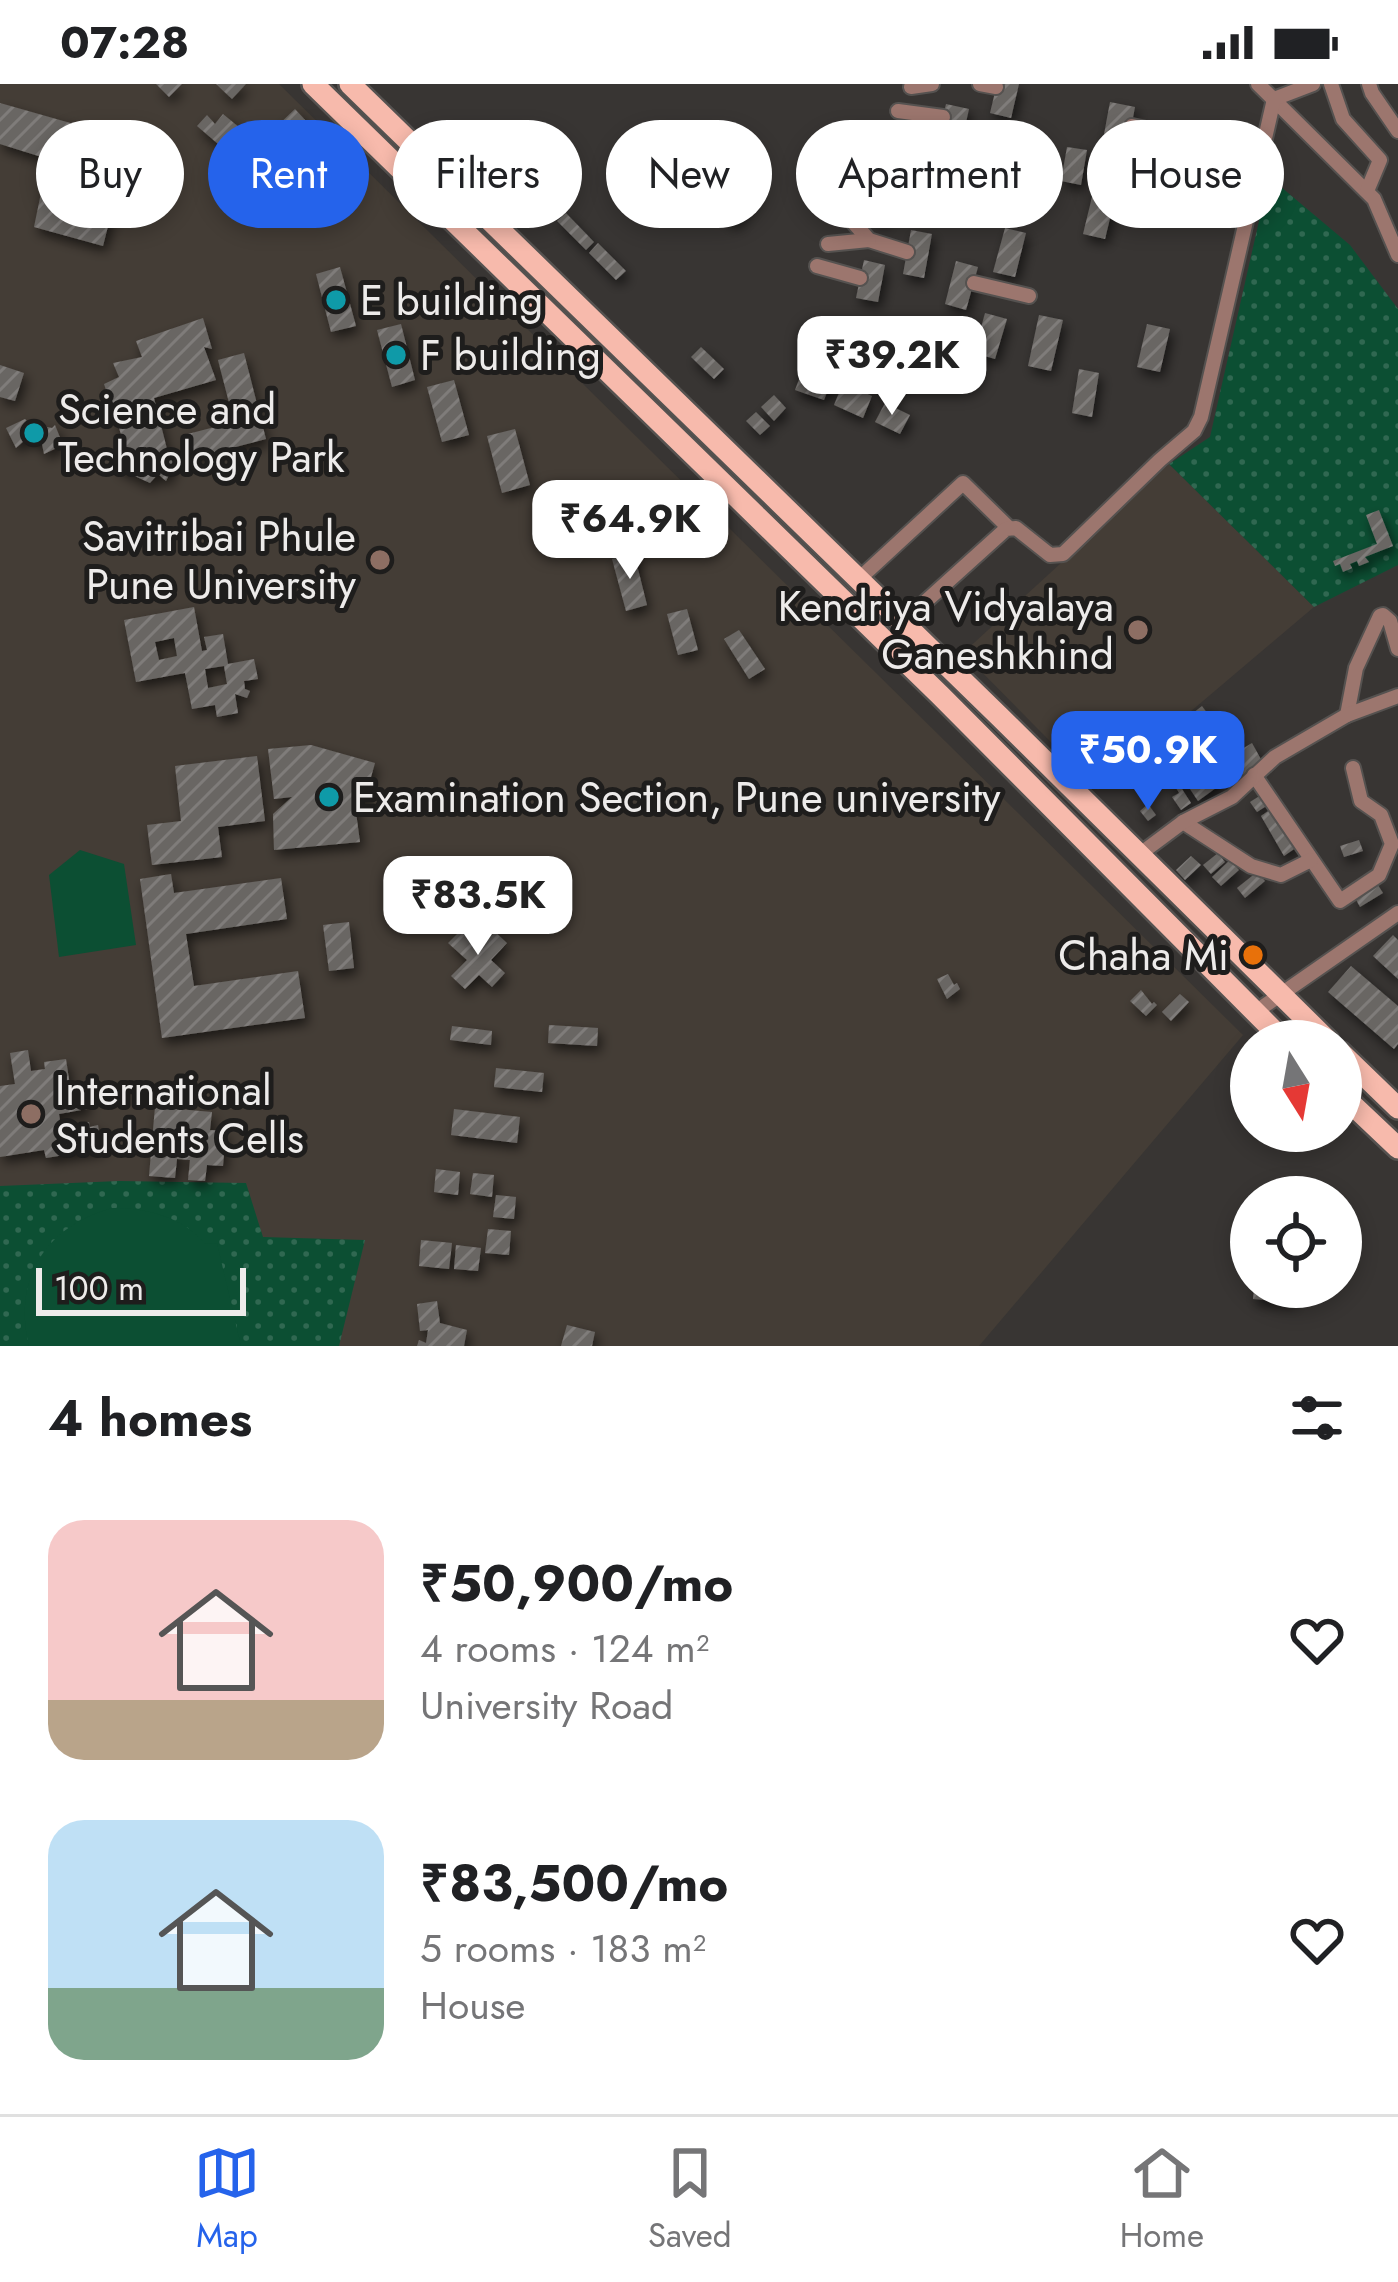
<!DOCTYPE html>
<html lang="en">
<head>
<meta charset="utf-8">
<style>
	:root { --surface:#fff; --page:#f2f2f2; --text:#202124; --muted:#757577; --line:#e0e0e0; --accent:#2563eb }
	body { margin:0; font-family:Jost,sans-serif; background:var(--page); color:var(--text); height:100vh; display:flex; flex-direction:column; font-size:45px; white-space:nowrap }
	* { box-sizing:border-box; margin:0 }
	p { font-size:39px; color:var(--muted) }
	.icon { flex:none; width:66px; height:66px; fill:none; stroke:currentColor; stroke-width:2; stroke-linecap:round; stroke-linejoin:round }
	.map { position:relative; height:1262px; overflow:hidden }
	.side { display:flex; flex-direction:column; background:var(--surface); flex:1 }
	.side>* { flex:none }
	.banner { position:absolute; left:36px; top:36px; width:1326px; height:108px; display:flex; gap:24px }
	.needle { width:78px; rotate:169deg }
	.buttons { position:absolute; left:1230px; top:936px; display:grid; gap:24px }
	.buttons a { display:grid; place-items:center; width:132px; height:132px; border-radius:50%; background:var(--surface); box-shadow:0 6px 18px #0003; font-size:60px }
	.scale { position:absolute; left:36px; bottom:30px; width:210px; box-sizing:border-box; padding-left:12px; border:6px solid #edebea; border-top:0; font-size:33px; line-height:42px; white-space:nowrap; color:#edebea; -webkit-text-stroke:9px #1e1d1c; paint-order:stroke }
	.price { position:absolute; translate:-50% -102px; padding:0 27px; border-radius:24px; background:#fff; color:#222; font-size:39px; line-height:78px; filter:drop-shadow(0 3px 6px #0008) }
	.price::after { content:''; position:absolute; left:50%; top:72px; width:36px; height:27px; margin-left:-18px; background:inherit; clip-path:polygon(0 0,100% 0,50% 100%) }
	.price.on { background:var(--accent); color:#fff }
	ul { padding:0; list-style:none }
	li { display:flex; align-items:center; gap:36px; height:300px; padding:0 48px }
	li span { display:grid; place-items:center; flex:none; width:336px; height:240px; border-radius:36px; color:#555 }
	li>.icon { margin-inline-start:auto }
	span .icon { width:144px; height:144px; fill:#fffc; stroke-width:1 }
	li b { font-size:51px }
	h2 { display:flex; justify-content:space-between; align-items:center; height:144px; padding:0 48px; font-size:51px }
	.pill { padding:0 42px; border-radius:54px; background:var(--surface); box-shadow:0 6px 18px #0003; font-size:42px; line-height:108px }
	.pill.on { background:var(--accent); color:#fff }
	.status { display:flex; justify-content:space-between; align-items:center; height:84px; padding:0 60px; background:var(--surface); direction:ltr }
	.status svg { height:33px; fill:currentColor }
	.menu { display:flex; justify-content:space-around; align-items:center; height:168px; border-top:3px solid var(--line); background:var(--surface); font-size:33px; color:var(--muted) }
	.menu a { display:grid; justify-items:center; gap:6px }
	.menu .on { color:var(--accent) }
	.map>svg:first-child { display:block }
	.built { fill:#443d36 }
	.park { fill:url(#park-dots) }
	.garden { fill:#0c4f33 }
	.building { fill:url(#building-hatch); fill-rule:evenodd; filter:url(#shadow) }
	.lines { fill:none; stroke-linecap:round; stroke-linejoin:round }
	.street-casing { stroke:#555250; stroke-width:18 }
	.primary-casing { stroke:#555250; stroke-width:26 }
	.street { stroke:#9c766e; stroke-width:14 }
	.primary { stroke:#f7baac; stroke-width:21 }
	.culture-dot { fill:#0f9aa8; stroke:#1e1d1c; stroke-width:4.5 }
	.education-dot { fill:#8d6e63; stroke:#1e1d1c; stroke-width:4.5 }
	.food-dot { fill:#e8710a; stroke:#1e1d1c; stroke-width:4.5 }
	.labels { text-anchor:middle; stroke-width:10; stroke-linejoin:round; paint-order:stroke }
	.poi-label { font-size:42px; fill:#edebea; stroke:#1e1d1c; text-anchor:start }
</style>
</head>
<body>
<div class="status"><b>07:28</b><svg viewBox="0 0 49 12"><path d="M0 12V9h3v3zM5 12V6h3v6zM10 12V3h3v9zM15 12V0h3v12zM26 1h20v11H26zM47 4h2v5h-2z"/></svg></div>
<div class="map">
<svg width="1398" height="1262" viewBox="0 0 1398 1262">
	<defs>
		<pattern id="park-dots" width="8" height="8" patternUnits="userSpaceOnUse" patternTransform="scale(3)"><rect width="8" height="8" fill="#0c4f33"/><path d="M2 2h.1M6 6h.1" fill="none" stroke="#306851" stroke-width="1.8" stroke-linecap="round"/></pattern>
		<pattern id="building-hatch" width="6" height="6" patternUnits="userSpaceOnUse" patternTransform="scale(3)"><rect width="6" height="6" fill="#696663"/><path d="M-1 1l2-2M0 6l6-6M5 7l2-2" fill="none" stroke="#7f7c7a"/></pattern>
		<filter id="shadow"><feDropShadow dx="3.5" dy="6" stdDeviation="6" flood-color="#0009"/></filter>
	</defs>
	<rect width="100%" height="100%" fill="#383533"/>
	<g class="built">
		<path d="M0,0H279L1243,951L979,1262H0Z"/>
		<path d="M1169,380L1314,523L1098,706L963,569Z"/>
	</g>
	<g class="park">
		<path d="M1269,93L1350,161L1398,225V481L1314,523L1169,380L1210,353Z"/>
		<path d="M119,1097L246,1099L263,1153L365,1156L339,1262H0V1102Z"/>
	</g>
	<g class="garden">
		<path d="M80,766L124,780L136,861L59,873L49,791Z"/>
		<path d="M113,1124C147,1124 184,1133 205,1160L217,1159L241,1262H29C12,1194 47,1141 113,1124Z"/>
	</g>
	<g class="building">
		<path d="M156,0H182L169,13Z"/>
		<path d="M216,0H246L232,15Z"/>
		<path d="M997,0H1019L1011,34L990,29Z"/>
		<path d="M1110,18L1135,23L1127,65L1102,61Z"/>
		<path d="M0,19L130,56L103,162L34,143L48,75L0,60Z"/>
		<path d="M946,20L969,25L960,65L936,59Z"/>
		<path d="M295,25L306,37L295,48L306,58L291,72L270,49Z"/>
		<path d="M223,30L240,44L233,53L239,60L231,71L197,42L207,31L215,40Z"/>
		<path d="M1178,62L1196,67L1190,95L1171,90Z"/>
		<path d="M1067,63L1087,66L1081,101L1061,97Z"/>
		<path d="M722,82L758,108L735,140L699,113Z"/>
		<path d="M289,83L308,101L293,118L273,100Z"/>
		<path d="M884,96L893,98L884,138L875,136Z"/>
		<path d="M1094,105L1116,110L1105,155L1083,150Z"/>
		<path d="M566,129L594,158L586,166L557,137Z"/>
		<path d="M1005,144L1026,149L1015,193L993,188Z"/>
		<path d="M911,146L932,150L924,194L903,190Z"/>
		<path d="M598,159L626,187L616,196L589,169Z"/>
		<path d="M864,176L885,181L878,218L856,214Z"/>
		<path d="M956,177L978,183L966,226L945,220Z"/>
		<path d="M340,183L356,242L331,248L316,190Z"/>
		<path d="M985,229L1007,235L995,275L974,269Z"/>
		<path d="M1039,231L1063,236L1051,287L1028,282Z"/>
		<path d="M203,234L212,265L204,263L216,296L154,314L167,365L180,369L166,397L158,390L150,399L115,383L125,362L104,300L119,293L113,279L142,273L136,257Z"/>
		<path d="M401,240L415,296L392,303L377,246Z"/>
		<path d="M1147,240L1170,245L1160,288L1137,283Z"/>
		<path d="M701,263L724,285L714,295L691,273Z"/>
		<path d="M244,269L266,355L190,375L184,351L234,338L218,276Z"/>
		<path d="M0,281L24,289L15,317L0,313Z"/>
		<path d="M804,282L833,293L824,316L795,306Z"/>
		<path d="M1079,285L1099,289L1092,333L1072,329Z"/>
		<path d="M454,296L469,351L442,358L427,303Z"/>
		<path d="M843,299L872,312L863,334L834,321Z"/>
		<path d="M774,311L786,324L774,337L761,323Z"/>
		<path d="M885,319L910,331L900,350L875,338Z"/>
		<path d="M756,328L770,342L760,351L746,337Z"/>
		<path d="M25,335L29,339L52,344L55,341L63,361L44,370L42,360L25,356L16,364L6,344Z"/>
		<path d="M515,345L530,401L502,409L487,352Z"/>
		<path d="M578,414L590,458L569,464L557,419Z"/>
		<path d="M1379,426L1393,462L1365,473L1369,478L1359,482L1357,477L1350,480L1352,484L1343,488L1340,480L1335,482L1333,477L1377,460L1366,431Z"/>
		<path d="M634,469L647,521L626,527L612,475Z"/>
		<path d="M194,523L202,567L207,566L204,553L223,550L228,580L254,575L258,595L244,597L245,605L250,607L247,614L235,610L238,629L217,633L215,621L192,625L185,589L136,598L124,536ZM174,554L177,572L159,576L155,558ZM224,582L227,600L208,604L205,585Z"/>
		<path d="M687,525L698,566L678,571L667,530Z"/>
		<path d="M739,546L765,585L749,595L724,555Z"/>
		<path d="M1202,622L1213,637L1204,644L1193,629Z"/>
		<path d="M1217,647L1232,665L1220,675L1205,656Z"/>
		<path d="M1252,659L1263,679L1243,691L1232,671Z"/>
		<path d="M311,661L375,679L365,714L355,721L360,758L274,766L273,730L292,713L274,715L268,665Z"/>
		<path d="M257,672L265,737L218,743L222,773L152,781L147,741L181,737L175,682Z"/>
		<path d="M1210,687L1220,701L1198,717L1188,702Z"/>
		<path d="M1179,690L1187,702L1182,705L1191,719L1181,726L1172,713L1179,709L1171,695Z"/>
		<path d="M1261,711L1268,721L1257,728L1250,718Z"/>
		<path d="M1148,720L1156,731L1148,737L1140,727Z"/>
		<path d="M1274,723L1297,763L1284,772L1261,732Z"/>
		<path d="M1359,756L1363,767L1344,773L1340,762Z"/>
		<path d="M1218,769L1225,778L1211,790L1203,781Z"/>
		<path d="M1191,772L1201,781L1185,796L1176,786Z"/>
		<path d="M1230,776L1239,786L1221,802L1212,793Z"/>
		<path d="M1257,788L1265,797L1245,814L1237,804Z"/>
		<path d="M171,790L174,809L281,794L287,835L186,850L194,902L298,887L305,934L162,954L140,795Z"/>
		<path d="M1376,798L1383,809L1360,823L1354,812Z"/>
		<path d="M349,838L354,884L329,887L323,841Z"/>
		<path d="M462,845L478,861L493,846L507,859L491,876L505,889L492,903L479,891L465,905L451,892L467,876L448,859Z"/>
		<path d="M1393,851L1398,856V895L1373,872Z"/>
		<path d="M1351,882L1398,922V960L1394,965L1328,908Z"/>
		<path d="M948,890L954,901L957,899L960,905L947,915L937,895Z"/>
		<path d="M1141,906L1152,920L1154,918L1157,921L1146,932L1130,917Z"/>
		<path d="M1180,910L1189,918L1171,937L1162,928Z"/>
		<path d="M549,941L598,944L597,962L548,959Z"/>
		<path d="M452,942L492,947L491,961L450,956Z"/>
		<path d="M28,966L31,987L45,985L44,978L66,975L70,1002L84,1000L87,1025L59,1030L61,1042L89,1038L90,1043L98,1041L102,1065L46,1074L44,1066L0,1073V1002L15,1000L10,969Z"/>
		<path d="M496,984L544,989L542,1008L494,1003Z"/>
		<path d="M155,1023L212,1028L210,1046L226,1047L223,1082L207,1081L205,1097L188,1096L190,1076L177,1075L175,1094L149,1092ZM176,1050L198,1052L196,1072L174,1069Z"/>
		<path d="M454,1025L520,1033L517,1059L451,1051Z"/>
		<path d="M436,1085L460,1088L458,1111L434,1108Z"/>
		<path d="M473,1089L494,1091L492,1113L470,1110Z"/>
		<path d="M496,1111L516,1113L514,1135L493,1133Z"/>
		<path d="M488,1145L511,1147L509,1171L485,1169Z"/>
		<path d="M421,1156L452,1159L449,1185L419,1182Z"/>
		<path d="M456,1161L481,1164L478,1187L454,1185Z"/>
		<path d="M1254,1203H1293L1292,1218L1253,1215Z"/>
		<path d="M437,1217L440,1239L467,1246L464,1262H417L419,1256L426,1259L428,1246L420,1247L417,1220Z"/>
		<path d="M567,1241L595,1248L592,1262H561Z"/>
	</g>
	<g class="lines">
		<g class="street-casing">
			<g id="street">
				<path d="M980,0L996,3"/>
				<path d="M1258,0L1374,115L1398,171"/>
				<path d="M1331,0L1343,35L1380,76L1367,107"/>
				<path d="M1369,0L1372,9L1398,47"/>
				<path d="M911,3L932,0"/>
				<path d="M898,27L943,33"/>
				<path d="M1132,42L1160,48"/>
				<path d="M858,102L880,113"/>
				<path d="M845,129L869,156L907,168"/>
				<path d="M828,160L869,156"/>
				<path d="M817,182L860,194"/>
				<path d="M974,199L1029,212"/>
				<path d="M859,495L963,399L1009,444"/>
				<path d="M903,538L1006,445L1016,444L1050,471L1063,470L1160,376L1194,347L1201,333L1274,15L1313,0"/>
				<path d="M1347,631L1356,584L1380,532L1383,531L1390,537L1398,565"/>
				<path d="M1254,691L1340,817L1379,791L1392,760L1381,731L1361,717L1353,684"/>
				<path d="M1183,738L1251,782L1281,791L1311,776"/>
				<path d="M1140,770L1183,738L1232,713L1275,673L1347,631L1398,612"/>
				<path d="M1254,929L1398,829"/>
			</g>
		</g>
		<g class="primary-casing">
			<g id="primary">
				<path d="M313,0L940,611L1284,957"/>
				<path d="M350,0L999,632L1328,957"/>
				<path d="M1341,969L1398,1024"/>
				<path d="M1341,1010L1398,1064"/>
			</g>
		</g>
		<use href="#street" class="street"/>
		<use href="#primary" class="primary"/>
	</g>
	<g class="culture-dot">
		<circle cx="336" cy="216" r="12"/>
		<circle cx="396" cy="271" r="12"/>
		<circle cx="34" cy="349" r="12"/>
		<circle cx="329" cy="713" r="12"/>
	</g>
	<g class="education-dot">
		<circle cx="380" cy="476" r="12"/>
		<circle cx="1138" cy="546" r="12"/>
		<circle cx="31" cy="1030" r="12"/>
	</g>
	<circle class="food-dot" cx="1253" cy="871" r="12"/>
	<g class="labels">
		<g class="poi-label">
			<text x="360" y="231">E building</text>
			<text x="420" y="286">F building</text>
			<text x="58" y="340">Science and<tspan x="58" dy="48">Technology Park</tspan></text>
			<text x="356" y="467" text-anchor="end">Savitribai Phule<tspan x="356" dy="48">Pune University</tspan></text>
			<text x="1114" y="537" text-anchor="end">Kendriya Vidyalaya<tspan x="1114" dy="48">Ganeshkhind</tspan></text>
			<text x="353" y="728">Examination Section, Pune university</text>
			<text x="1229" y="886" text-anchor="end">Chaha Mi</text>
			<text x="55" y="1021">International<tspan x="55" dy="48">Students Cells</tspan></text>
		</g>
	</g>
</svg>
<div class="buttons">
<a><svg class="needle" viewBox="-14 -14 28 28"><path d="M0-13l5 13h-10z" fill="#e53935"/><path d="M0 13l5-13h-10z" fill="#757577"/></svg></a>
<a><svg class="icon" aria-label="locate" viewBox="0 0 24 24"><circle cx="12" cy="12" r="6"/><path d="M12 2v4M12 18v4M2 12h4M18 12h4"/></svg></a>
</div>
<div class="scale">100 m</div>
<b class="price" style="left:892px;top:334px">₹39.2K</b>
<b class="price" style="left:630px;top:498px">₹64.9K</b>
<b class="price on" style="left:1148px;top:729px">₹50.9K</b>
<b class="price" style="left:478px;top:874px">₹83.5K</b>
<div class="banner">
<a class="pill">Buy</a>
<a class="pill on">Rent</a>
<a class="pill">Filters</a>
<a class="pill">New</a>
<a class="pill">Apartment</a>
<a class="pill">House</a>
</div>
</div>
<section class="side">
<h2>4 homes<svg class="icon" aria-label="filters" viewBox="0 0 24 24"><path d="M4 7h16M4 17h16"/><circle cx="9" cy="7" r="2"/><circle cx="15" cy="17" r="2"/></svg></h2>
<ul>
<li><span style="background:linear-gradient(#f6c9c9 75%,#b9a48a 0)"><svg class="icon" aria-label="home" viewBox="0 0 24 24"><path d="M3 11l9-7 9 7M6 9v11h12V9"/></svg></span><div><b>₹50,900/mo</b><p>4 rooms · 124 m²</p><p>University Road</p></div><svg class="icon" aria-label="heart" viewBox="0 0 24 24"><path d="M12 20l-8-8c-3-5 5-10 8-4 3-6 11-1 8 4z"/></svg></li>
<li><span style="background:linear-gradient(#bfe0f5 70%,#7fa58c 0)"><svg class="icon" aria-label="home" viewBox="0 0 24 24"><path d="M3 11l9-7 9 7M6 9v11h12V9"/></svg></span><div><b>₹83,500/mo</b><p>5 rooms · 183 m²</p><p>House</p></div><svg class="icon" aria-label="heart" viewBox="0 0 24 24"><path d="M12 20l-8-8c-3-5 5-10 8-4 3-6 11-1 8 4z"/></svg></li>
</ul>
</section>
<nav class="menu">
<a class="on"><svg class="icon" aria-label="map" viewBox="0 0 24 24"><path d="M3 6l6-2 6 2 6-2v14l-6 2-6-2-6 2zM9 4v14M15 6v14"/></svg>Map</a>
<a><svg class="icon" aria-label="saved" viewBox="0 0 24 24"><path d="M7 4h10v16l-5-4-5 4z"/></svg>Saved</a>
<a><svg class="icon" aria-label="home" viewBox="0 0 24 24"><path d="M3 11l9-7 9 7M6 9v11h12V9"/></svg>Home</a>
</nav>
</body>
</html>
